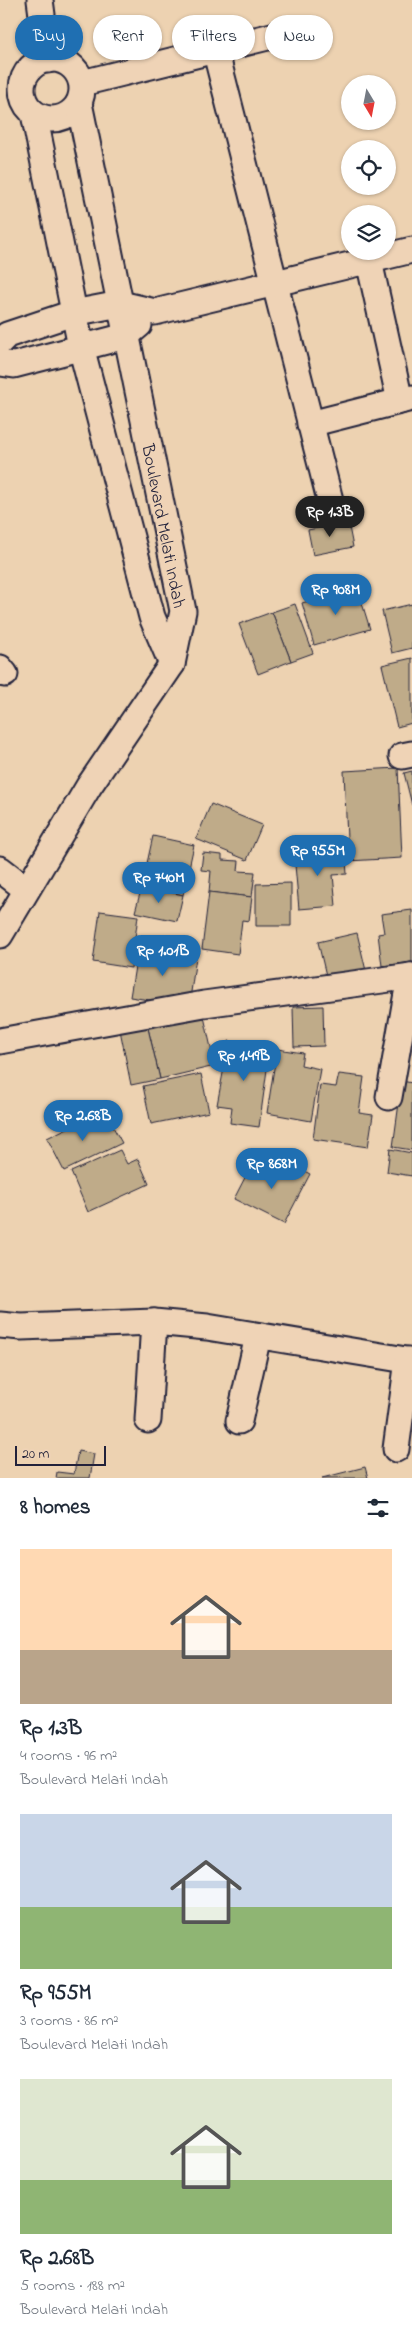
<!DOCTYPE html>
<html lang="en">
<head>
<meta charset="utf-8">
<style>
	:root { --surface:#fff; --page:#f2f2f3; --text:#1f2937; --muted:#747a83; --accent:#1f6fb2 }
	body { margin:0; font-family:"Indie Flower",sans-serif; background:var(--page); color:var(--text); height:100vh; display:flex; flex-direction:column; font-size:19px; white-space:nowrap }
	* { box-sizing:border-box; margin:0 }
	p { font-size:16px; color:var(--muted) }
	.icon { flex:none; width:28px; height:28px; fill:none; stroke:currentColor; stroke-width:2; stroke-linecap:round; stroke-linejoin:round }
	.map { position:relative; height:1478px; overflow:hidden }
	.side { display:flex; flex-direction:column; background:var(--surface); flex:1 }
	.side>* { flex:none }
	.banner { position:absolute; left:15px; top:15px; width:382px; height:45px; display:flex; gap:10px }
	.needle { width:32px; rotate:170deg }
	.fabs { position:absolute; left:341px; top:75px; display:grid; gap:10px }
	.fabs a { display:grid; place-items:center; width:55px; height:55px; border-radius:50%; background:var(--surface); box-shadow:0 1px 4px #0004; font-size:25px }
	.scale { position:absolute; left:15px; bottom:12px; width:91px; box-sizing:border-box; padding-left:5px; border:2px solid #22223b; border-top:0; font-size:14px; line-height:18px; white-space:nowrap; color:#22223b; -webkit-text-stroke:4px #efd3b6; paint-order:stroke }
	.price { position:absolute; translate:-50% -42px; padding:0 11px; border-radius:18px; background:var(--accent); color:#fff; font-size:16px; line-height:32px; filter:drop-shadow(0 1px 2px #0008) }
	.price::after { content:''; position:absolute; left:50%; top:30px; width:15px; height:11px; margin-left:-8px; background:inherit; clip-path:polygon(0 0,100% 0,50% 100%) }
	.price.current { background:#222; color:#fff }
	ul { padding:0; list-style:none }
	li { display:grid; align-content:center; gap:10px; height:265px; padding:0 20px }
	li span { display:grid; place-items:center; height:155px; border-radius:0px; color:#555 }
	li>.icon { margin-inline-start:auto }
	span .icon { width:90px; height:90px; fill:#fffc; stroke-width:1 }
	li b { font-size:21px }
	h2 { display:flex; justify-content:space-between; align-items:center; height:60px; padding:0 20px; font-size:21px }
	.tag { padding:0 18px; border-radius:22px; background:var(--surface); box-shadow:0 1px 4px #0004; font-size:18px; line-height:45px }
	.tag.current { background:var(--accent); color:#fff }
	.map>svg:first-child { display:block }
	.building { fill:#bfab89; stroke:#22223b }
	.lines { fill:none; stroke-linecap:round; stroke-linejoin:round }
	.minor-casing { stroke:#22223b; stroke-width:29 }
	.minor { stroke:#efd3b6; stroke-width:25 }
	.labels { text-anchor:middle; stroke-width:4.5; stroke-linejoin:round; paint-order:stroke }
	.street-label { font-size:18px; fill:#22223b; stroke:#efd3b6 }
</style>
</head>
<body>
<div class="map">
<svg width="412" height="1478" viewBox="0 0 412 1478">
	<rect width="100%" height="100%" fill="#edd2b1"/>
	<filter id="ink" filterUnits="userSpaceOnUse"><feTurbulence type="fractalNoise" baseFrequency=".02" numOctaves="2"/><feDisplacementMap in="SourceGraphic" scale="10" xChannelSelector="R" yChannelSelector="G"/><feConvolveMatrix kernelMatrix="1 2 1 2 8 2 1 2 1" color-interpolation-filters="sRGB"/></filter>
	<g filter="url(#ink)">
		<g class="building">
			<path d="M348,522L353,547L313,555L308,530Z"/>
			<path d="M357,587L370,629L314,645L302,603Z"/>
			<path d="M295,604L313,653L291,661L272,612Z"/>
			<path d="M412,604V648L392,653L382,611Z"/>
			<path d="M272,612L291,661L258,674L239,624Z"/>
			<path d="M412,658V723L397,727L382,665Z"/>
			<path d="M398,768L402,858L348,861L344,771Z"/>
			<path d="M412,771V805L404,773Z"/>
			<path d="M211,804L262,825L247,860L196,839Z"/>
			<path d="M153,836L194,845L183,895L142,886Z"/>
			<path d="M345,849L347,874L333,875L336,906L299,909L294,854Z"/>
			<path d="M203,853L222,855V860L239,861L238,871L255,872L252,897L209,892L211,871L201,870Z"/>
			<path d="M291,883V926H256V884Z"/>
			<path d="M142,886L183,895L177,921L135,912Z"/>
			<path d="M209,892L252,897L249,921L242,920L238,954L202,949Z"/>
			<path d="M412,910V962L382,966L378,934L384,933L381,914Z"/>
			<path d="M100,911L138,916L131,968L93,962Z"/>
			<path d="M357,933L367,975L328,984L318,942Z"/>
			<path d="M138,948L196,957L189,1006L130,997Z"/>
			<path d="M323,1006L324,1046L294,1047L293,1007Z"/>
			<path d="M203,1012L215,1066L160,1079L147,1024Z"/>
			<path d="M147,1024L160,1079L131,1085L120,1030Z"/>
			<path d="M229,1041L270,1048L259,1127L230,1123L232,1107L217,1105Z"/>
			<path d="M277,1049L303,1053L301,1065L320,1069L311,1121L267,1113Z"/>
			<path d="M201,1074L209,1112L151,1124L143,1086Z"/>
			<path d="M339,1074L364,1077L359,1113L373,1115L368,1147L313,1139L320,1085L336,1087Z"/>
			<path d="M402,1081L412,1083V1150L393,1147Z"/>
			<path d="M98,1113L105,1128L112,1125L122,1143L64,1171L47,1138Z"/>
			<path d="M390,1149L412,1153V1176L387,1172Z"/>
			<path d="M120,1150L127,1164L138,1159L149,1184L88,1212L71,1172Z"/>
			<path d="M254,1160L281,1174L287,1162L310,1174L284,1224L234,1199Z"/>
			<path d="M78,1451L94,1454L90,1478H56L57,1472L74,1474Z"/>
			<path d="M365,1467L368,1478H322Z"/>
		</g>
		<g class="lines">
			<g class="minor-casing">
				<g id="minor">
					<path d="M40,0L48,60"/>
					<path d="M215,49L332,508"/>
					<circle cx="52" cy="89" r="30"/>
					<path d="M82,83L276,35"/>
					<path d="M34,114L81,347L152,617L172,664"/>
					<path d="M369,261L400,401"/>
					<path d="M0,342L7,335L73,313L120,304L155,312L412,250"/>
					<path d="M0,363L14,365L126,336L139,325"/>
					<path d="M310,424L412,398"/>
					<path d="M0,668L5,674"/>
					<path d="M402,756L412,754"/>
					<path d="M0,869L26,889"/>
					<path d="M0,935L89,786L172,664L183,611L79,103"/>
					<path d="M0,1041L204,1004L412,976"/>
					<path d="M389,1097L410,976"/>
					<path d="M0,1325L21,1327L154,1322L207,1327L412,1361"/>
					<path d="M148,1420L154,1322"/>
					<path d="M239,1421L258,1336"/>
					<path d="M396,1449L408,1360"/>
				</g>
			</g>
			<use href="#minor" class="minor"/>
		</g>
	</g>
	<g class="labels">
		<g class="street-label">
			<text transform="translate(164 526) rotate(79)" y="6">Boulevard Melati Indah</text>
		</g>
	</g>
</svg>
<div class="fabs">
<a><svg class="needle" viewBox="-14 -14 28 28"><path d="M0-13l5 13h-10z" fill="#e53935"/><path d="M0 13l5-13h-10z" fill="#747a83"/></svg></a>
<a><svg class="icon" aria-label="locate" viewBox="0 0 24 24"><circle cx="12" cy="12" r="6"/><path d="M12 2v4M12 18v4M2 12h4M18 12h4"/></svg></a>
<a><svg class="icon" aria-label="layers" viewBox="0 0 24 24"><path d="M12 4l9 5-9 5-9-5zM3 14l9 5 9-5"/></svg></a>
</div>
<div class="scale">20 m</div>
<b class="price current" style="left:330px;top:538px">Rp 1.3B</b>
<b class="price" style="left:336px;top:616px">Rp 908M</b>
<b class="price" style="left:318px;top:877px">Rp 955M</b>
<b class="price" style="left:159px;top:904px">Rp 740M</b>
<b class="price" style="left:163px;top:977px">Rp 1.01B</b>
<b class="price" style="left:244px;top:1082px">Rp 1.49B</b>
<b class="price" style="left:83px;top:1142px">Rp 2.68B</b>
<b class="price" style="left:272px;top:1190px">Rp 868M</b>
<div class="banner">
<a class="tag current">Buy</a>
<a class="tag">Rent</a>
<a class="tag">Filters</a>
<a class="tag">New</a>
</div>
</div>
<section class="side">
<h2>8 homes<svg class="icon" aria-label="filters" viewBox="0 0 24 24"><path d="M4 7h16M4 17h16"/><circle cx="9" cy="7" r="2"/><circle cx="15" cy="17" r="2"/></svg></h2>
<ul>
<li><span style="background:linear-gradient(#ffd9b3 65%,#b9a48a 0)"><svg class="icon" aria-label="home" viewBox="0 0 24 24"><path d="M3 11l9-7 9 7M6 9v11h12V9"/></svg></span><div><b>Rp 1.3B</b><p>4 rooms · 96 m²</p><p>Boulevard Melati Indah</p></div></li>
<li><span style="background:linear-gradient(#c9d6e8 60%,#8fb573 0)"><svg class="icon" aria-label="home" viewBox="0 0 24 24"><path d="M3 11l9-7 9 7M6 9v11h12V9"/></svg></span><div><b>Rp 955M</b><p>3 rooms · 86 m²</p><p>Boulevard Melati Indah</p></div></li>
<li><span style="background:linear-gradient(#dfe7d0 65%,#8fb573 0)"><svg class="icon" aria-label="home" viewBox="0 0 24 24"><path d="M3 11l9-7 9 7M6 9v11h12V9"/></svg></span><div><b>Rp 2.68B</b><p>5 rooms · 188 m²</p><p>Boulevard Melati Indah</p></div></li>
</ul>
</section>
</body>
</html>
